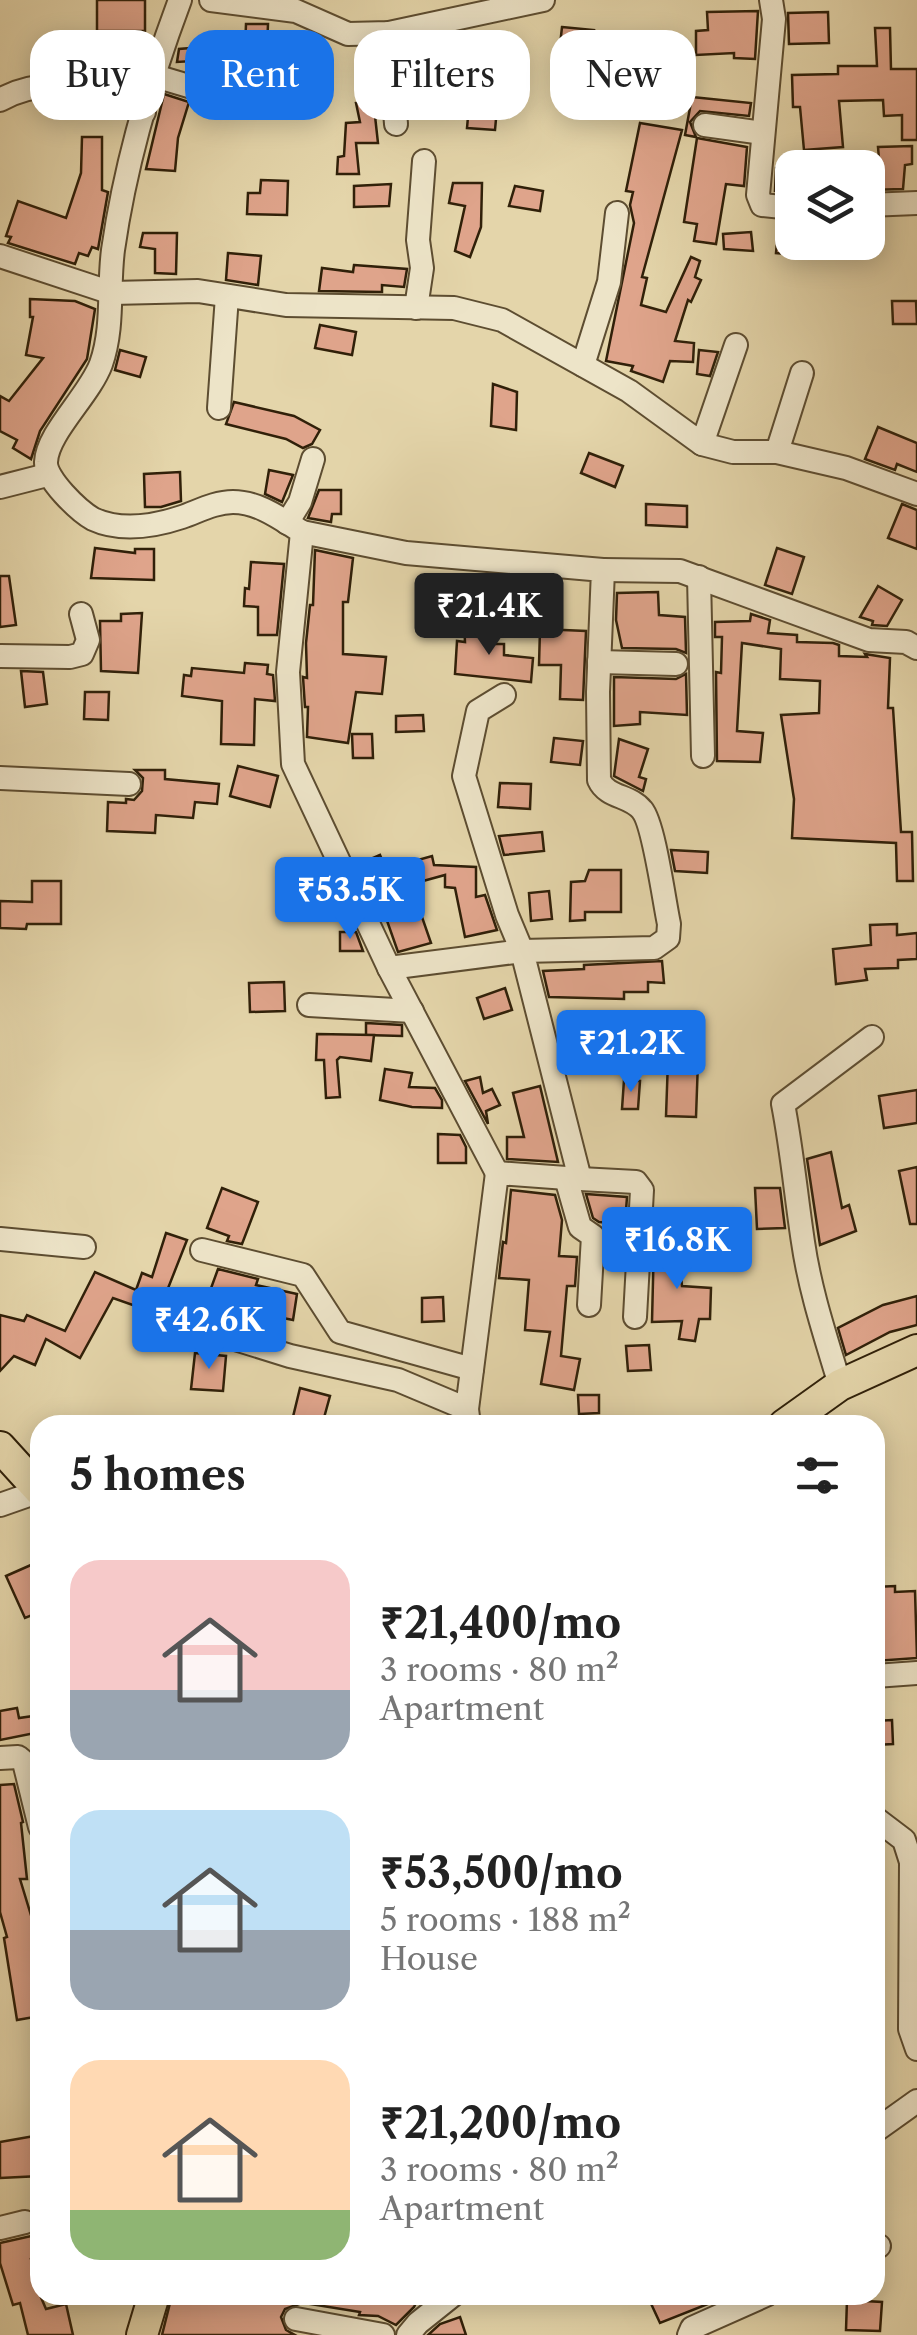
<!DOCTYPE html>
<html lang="en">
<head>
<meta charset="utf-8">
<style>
	:root { --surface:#fff; --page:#f2f2f2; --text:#222; --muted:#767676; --accent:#1a73e8 }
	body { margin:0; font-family:"Libre Caslon Text",serif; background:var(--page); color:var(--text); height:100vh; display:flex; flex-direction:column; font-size:38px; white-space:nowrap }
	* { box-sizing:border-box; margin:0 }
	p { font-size:32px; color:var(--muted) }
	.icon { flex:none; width:55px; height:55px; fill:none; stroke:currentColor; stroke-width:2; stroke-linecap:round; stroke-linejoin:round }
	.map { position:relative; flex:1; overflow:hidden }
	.details { position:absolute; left:30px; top:1415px; width:855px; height:890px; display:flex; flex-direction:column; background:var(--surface); border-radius:30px; box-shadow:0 5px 25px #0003 }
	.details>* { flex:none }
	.banner { position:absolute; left:30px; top:30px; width:858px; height:90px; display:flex; gap:20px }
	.buttons { position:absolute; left:775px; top:150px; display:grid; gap:20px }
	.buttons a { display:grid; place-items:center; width:110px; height:110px; border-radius:20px; background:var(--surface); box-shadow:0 5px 25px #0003; font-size:50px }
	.price { position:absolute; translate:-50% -85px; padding:0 22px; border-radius:10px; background:var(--accent); color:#fff; font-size:32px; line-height:65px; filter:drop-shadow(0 2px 5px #0008) }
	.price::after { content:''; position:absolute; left:50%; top:60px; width:30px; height:22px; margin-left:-15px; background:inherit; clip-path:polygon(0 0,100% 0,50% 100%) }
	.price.active { background:#222; color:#fff }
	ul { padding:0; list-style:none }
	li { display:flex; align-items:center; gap:30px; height:250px; padding:0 40px }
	li span { display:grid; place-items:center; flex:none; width:280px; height:200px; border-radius:30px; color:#555 }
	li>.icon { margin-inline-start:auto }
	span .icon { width:120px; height:120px; fill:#fffc; stroke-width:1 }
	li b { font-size:42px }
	h2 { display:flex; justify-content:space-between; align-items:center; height:120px; padding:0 40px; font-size:42px }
	.chip { padding:0 35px; border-radius:30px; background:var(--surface); box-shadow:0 5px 25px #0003; font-size:35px; line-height:90px }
	.chip.active { background:var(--accent); color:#fff }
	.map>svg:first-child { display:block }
	.building { fill:#dfa48b; stroke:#302009; stroke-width:2.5 }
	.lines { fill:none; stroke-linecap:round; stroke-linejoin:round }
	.minor-casing { stroke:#5d4d31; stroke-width:26 }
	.major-casing { stroke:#302009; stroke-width:34 }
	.minor { stroke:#ede4c8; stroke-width:22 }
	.major { stroke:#e4d5aa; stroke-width:30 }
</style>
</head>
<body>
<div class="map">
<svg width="917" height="2335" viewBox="0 0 917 2335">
	<rect width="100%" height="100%" fill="#e4d5aa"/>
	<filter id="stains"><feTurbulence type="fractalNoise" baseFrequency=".002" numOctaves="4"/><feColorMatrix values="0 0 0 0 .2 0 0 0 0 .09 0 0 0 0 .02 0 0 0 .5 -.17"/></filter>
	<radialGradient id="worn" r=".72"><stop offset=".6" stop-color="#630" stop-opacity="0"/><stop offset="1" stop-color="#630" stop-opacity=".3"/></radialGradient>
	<g class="building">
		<rect x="97" y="0" width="48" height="31"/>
		<path d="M758,11L755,59L734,58V53L696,55V31L708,30L707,12Z"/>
		<path d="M828,12L829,43L789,44L788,13Z"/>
		<path d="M246,24H268L267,49L245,48Z"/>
		<path d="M562,27L594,30L593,36L637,41L632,65V103L608,102L611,63L559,54Z"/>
		<path d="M875,28H890L891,69H917V140H902V115L884,116L883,100L839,101L843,147L804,150L800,107H793L792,75L838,74V66H877Z"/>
		<path d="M449,36L468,37L465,74L438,72L441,37Z"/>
		<path d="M226,45L227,59L177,62L179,49Z"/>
		<path d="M75,50L101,56L95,79L69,73Z"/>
		<path d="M164,94L189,102L178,138L175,171L146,169Z"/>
		<path d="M692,97L751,103L749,116L700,111L690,122L696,137L685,135Z"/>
		<path d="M379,98L380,115L375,116L378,143H356L359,174H337L338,157L344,156L346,123L360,122L356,103Z"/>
		<path d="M469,106L497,108L495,130L467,128Z"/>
		<path d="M640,123L682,130L642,277L647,278L641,305L666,312L691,257L700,261L695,277L701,280L691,302L688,300L675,341L694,343L693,362L670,361L663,382L631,371L633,366L606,361L634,223L630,205L633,192L626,191Z"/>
		<path d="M82,137H102V190L108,192L98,249L92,247L88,256L79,253L75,264L8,243L11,237L6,236L18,201L66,218L81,173Z"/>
		<path d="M697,138L747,147L744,186L726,184L716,244L694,241L697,224L684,222Z"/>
		<path d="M912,146V164L905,165L903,189L868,190L869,171H880L878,147Z"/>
		<path d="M776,168L792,169V193L775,191Z"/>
		<path d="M261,180L288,181L287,215L247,214L248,193H260Z"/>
		<path d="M453,183H482L481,227L470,257L455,251L465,206L449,203Z"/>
		<path d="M391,184L389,206L354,207V186Z"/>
		<path d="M515,186L543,191L540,211L509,206Z"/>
		<path d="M751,232L753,251L724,249L723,234Z"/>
		<path d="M143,233H177L176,274L155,273V249L140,247Z"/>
		<path d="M777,242H833L832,258L776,253Z"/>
		<path d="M228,253L261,256L258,285L226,280Z"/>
		<path d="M354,265L407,269L404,287L382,285V292L319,291L322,268L353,272Z"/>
		<path d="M30,299L75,301L95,309L87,359L40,431L31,459L13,448L17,440L0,431V396L9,401L43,358L26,355L33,317H30Z"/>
		<path d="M892,301H916L917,324H893Z"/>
		<path d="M320,325L356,332L352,355L315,348Z"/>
		<path d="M120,350L146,357L140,377L115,370Z"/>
		<path d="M699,350L718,352L710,376L697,374Z"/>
		<path d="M493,384L517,392L516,430L491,426Z"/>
		<path d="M234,402L294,416L320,430L312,444L303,448L286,439L226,424Z"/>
		<path d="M878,427L917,443V472L897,464L895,470L865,459Z"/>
		<path d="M589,453L623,466L615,487L581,473Z"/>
		<path d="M269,470L293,475L282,502L265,494Z"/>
		<path d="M180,472L181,501L161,507H145L144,474Z"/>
		<path d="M319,490H341V514H332L331,522L308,518Z"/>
		<path d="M646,504L687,506V527L646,525Z"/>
		<path d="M902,504L917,510V549L888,538Z"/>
		<path d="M95,548L135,553V549H154V580L91,578Z"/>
		<path d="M777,548L804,557L792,594L765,585Z"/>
		<path d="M315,550L353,558L348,602H343V654L386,657L382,694L356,692L348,743L307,737L308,707H305L303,677L307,678L306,643L310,605H313Z"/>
		<path d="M251,562L284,564L277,635H258V607L244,606L245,588L249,589Z"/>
		<path d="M0,576H9L16,625L0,627Z"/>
		<path d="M532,582L547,585L539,623L525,620Z"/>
		<path d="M878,586L902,600L887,626L872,625L873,621L860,617Z"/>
		<path d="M658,592L659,615L685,617L686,653L676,649L622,648L616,620L617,593Z"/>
		<path d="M142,613L138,673L101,671L100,621H121V614Z"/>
		<path d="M751,614L770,620L768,633L797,635V642L833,643L839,645V656L867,657L865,654L890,658L888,708H893L901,832H912L913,881H897L896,843L792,838L794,799L781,715L819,713L820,681L780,679L781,649L742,643L737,731L763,733L760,762L717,761L716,672L721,673L722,637H715V622L750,621Z"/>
		<path d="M464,621H483L484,644H504V655L533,658L531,682L455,674L457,641L465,642Z"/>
		<path d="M540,629L586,631L583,700L560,699L561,665H539Z"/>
		<path d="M245,663L268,665L267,674L273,675L275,701L255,699L254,745L221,744L222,701L182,696L184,675L191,676L192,668L244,673Z"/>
		<path d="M21,671L43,672L47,704L25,707Z"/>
		<path d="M686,674L687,715L640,712V724L614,726V677L676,679Z"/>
		<path d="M85,692H109L108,720L84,719Z"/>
		<path d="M423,715L424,731L396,732V716Z"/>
		<path d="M352,734H372L373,758H353Z"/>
		<path d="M554,738L583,741L580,765L551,762Z"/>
		<path d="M619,739L648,749L639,777L646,779L643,791L614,776Z"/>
		<path d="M238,766L278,776L270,807L230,796Z"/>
		<path d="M135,770H165V779L219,784L217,804L195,802L193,818L156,815L155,833L107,831L108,802L126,803V799L134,800L142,791L143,778Z"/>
		<path d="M500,783L531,784L530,809L498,807Z"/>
		<path d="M542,832L544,851L504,855L499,836Z"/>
		<path d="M671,850L708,852L707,873L675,871Z"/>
		<path d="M380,855L386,869L432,856L434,865L476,867V897L485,895L497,930L465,937L455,888L445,887V875L401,887L413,920L422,917L431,943L398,952L366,861Z"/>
		<path d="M589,870H621V912H585V920L570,921L571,882L585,881Z"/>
		<path d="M32,881H61V924H27L26,929L0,928V901L32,902Z"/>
		<path d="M549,891L552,919L531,921L529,893Z"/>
		<path d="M897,924V935L917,933V959L898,960V968L865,969L867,980L836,984L833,949L871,945L870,925Z"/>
		<path d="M340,932H356L363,951H340Z"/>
		<path d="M662,961L664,983L648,982V992H624V999L549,997L543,971L584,969V965Z"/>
		<path d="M284,982L285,1011L250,1012L249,983Z"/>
		<path d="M505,988L512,1010L484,1019L477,998Z"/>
		<path d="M366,1023L402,1025V1036L366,1035Z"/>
		<path d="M644,1030L642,1054L564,1050L563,1033Z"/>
		<path d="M317,1034L374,1035L371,1061L340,1057L337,1060L340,1097L326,1098L324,1060H316Z"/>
		<path d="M668,1060L698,1061L696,1117L666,1116Z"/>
		<path d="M385,1069L412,1073L409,1087L435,1088L442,1100V1108L412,1107L380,1100Z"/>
		<path d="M480,1077L483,1093L492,1089L500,1105L486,1111L488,1124L465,1081Z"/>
		<path d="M624,1080L640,1081L638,1109H622Z"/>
		<path d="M540,1086L558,1162L507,1159V1137H524L513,1093Z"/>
		<path d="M917,1090V1123L884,1128L879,1096Z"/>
		<path d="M438,1134L460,1135L466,1147V1163H438Z"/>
		<path d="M831,1152L842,1208L849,1205L856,1231L820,1245L807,1159Z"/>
		<path d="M917,1167V1224H910L899,1171Z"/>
		<path d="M222,1188L258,1202L242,1244L227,1241L229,1236L207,1228Z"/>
		<path d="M755,1188H780L785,1228L757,1229Z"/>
		<path d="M511,1190L555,1195L562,1220L559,1256L577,1257L575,1286H567L561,1356L580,1359L574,1390L541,1384L550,1332L525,1330L529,1280L499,1278L503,1242L506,1243Z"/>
		<path d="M586,1194L627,1197L625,1224L599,1222L593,1218Z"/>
		<path d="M166,1233L187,1240L163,1301L152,1304L147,1310L113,1298L80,1358L46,1339L35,1365L14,1356L0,1371V1315L24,1321L27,1315L65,1331L95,1272L136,1290L142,1273L152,1277Z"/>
		<path d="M678,1238L682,1286L711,1288L710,1319H699L695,1341L679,1339L682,1321L652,1322L654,1240Z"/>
		<path d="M218,1269L258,1279L256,1285L297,1294L293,1320L238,1309L234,1323L202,1313Z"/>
		<path d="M917,1296V1325L890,1332L846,1355L838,1328L883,1305Z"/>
		<path d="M443,1297L444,1321L422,1322V1298Z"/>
		<path d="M649,1345L651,1370L628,1371L626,1346Z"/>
		<path d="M195,1353L226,1356L223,1391L191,1389Z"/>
		<path d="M300,1388L330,1396L322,1425L292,1421Z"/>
		<path d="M578,1395H599V1413L579,1414Z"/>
		<path d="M40,1561V1612L25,1618L6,1576Z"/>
		<path d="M895,1586V1592L915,1591L917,1658L875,1661V1587Z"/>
		<path d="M17,1708L19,1718L40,1715V1732L0,1740V1711Z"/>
		<path d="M892,1720L893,1744L875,1745V1721Z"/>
		<path d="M14,1784L23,1822L21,1823L27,1879H20L40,1945V2016L17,2020L4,1938L7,1937L0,1912V1785Z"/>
		<path d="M40,2135V2176L0,2178V2142Z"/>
		<path d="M40,2234V2258L31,2259L40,2295L46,2309L66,2304L73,2335H28L20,2303L13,2305L0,2263V2243Z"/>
		<path d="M172,2295H300L299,2304L285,2309L281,2317L286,2330L295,2335H162Z"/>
		<path d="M305,2295H420L414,2307L396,2325L378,2316L359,2315L360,2312L304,2303Z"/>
		<path d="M647,2295H722L723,2298L660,2323Z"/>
		<path d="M847,2300L882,2302L880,2331L846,2330Z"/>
		<path d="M460,2317L466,2335H428L440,2324Z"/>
	</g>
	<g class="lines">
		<g class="minor-casing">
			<g id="minor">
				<path d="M180,0C150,80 125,166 113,250C108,288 114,327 101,364C89,396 47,433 46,462C45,479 79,511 93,519C121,532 155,526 182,517C199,511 215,502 233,502C259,502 281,519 302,532L288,672L293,764L389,968L497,1173"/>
				<path d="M211,0L296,11L348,34L389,33L543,0"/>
				<path d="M771,0L774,19L758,195L762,205L792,208"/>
				<path d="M389,33L396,124"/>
				<path d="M155,76L192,87"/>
				<path d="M0,100C51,71 93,94 144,112"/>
				<path d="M705,125L763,133"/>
				<path d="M868,205L917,203"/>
				<path d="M0,256L112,293L198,291L286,305L454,308L502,320L629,391L702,444L736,345"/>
				<path d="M416,308L422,268L418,240L424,161"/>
				<path d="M583,365L609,282L617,213"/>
				<path d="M219,408L227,296"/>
				<path d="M702,444L733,452H777L846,468L917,494"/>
				<path d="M777,452L802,373"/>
				<path d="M0,487L47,475"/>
				<path d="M287,523L300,502L313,459"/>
				<path d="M302,532L406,553L603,570L598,692L599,780C607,798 630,795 642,810C654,824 664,901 669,924L668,938L654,948L522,951L580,1179L497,1173L467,1409L469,1425"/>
				<path d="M603,570L680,571L869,640L906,642L917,648"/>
				<path d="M699,577L703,756"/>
				<path d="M0,656L70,657L82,654L88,640L81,614"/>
				<path d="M599,662L676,664"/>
				<path d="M0,778L129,784"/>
				<path d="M389,968L522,951L507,915L464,776L478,711L504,695"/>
				<path d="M309,1005L412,1011"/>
				<path d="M566,1178L580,1227L593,1236L589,1305"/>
				<path d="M580,1179L636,1182L642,1190L635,1317"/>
				<path d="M0,1239L84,1247"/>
				<path d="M202,1250L303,1275L340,1332L472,1369"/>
				<path d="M161,1316L290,1356L398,1380L467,1409"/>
				<path d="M840,1385C826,1338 810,1291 803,1242C796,1196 792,1150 783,1104L872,1037"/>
				<path d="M0,1505L40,1491"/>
				<path d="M875,1676L917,1673"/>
				<path d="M0,1758L18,1757L24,1762L40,1827"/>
				<path d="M875,1818L904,1840L911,1862L910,2029L917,2049"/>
				<path d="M875,2131L917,2101"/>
				<path d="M0,2228L25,2222"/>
				<path d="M875,2248L879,2246"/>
				<path d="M296,2319L383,2335"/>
				<path d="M408,2335L418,2323L453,2295"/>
				<path d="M689,2335L692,2328L766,2295"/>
			</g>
		</g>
		<g class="major-casing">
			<g id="major">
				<path d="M784,1425L840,1385L917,1350"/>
				<path d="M0,1447L40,1491"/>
				<path d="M142,2335L154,2295"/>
			</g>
		</g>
		<use href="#minor" class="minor"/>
		<use href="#major" class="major"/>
	</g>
	<rect width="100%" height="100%" filter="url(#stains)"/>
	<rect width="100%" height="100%" fill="url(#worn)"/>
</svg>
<div class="buttons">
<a><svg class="icon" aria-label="layers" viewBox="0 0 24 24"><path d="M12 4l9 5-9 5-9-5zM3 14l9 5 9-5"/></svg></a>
</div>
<b class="price active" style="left:489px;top:658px">₹21.4K</b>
<b class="price" style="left:350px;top:942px">₹53.5K</b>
<b class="price" style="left:631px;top:1095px">₹21.2K</b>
<b class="price" style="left:677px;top:1292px">₹16.8K</b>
<b class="price" style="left:209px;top:1372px">₹42.6K</b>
<div class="banner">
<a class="chip">Buy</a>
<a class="chip active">Rent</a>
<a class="chip">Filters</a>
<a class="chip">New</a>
</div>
<section class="details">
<h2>5 homes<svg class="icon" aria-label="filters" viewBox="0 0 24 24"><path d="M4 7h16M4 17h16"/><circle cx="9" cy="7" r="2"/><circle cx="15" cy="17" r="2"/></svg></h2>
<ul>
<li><span style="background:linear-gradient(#f6c9c9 65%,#9aa5b1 0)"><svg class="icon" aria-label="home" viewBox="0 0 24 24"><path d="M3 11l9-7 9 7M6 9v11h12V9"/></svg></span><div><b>₹21,400/mo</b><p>3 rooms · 80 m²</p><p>Apartment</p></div></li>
<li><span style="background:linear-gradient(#bfe0f5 60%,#9aa5b1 0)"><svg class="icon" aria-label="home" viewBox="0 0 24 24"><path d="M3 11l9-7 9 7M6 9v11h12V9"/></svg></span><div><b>₹53,500/mo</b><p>5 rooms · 188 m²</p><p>House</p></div></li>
<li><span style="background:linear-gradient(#ffd9b3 75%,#8fb573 0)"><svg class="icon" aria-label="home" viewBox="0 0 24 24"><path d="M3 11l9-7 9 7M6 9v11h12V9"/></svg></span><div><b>₹21,200/mo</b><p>3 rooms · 80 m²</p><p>Apartment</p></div></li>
</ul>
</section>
</div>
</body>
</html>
